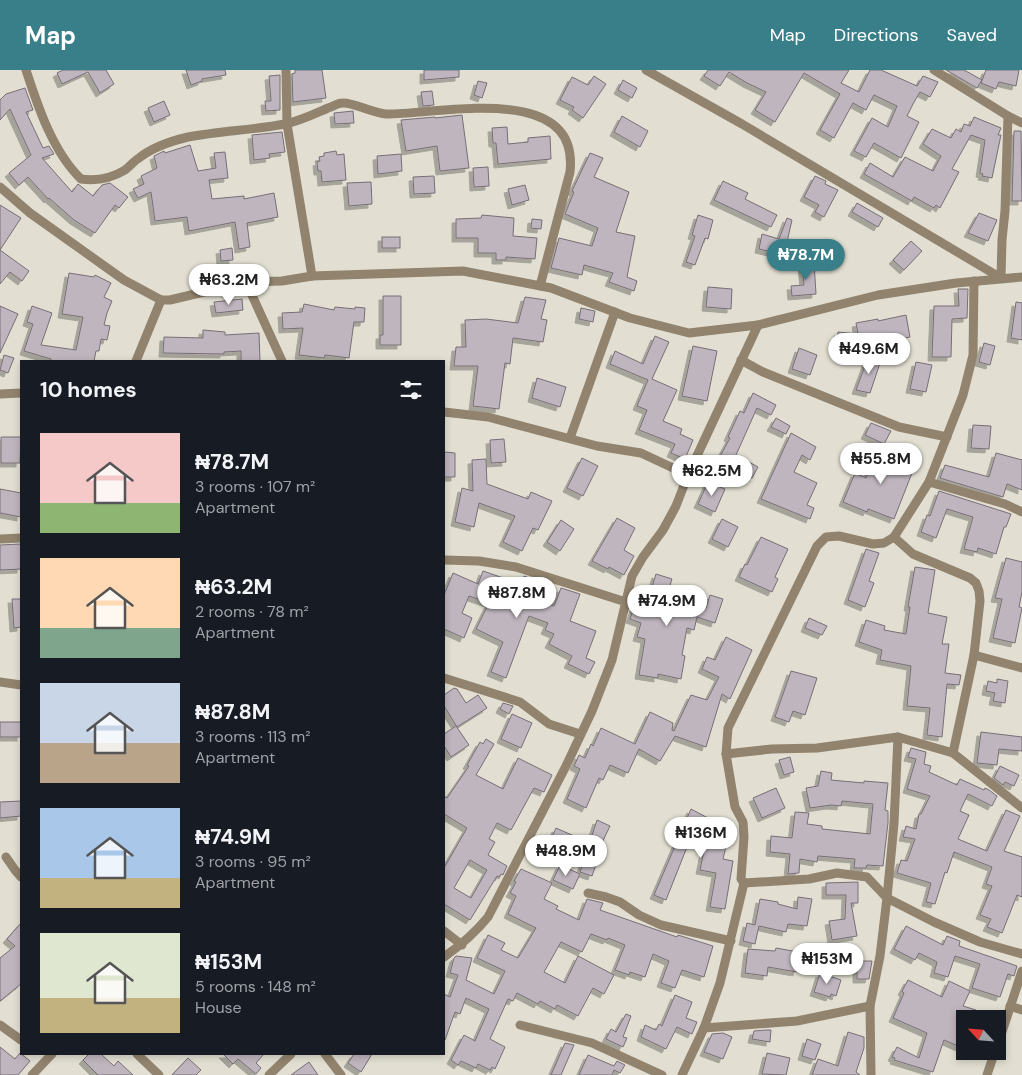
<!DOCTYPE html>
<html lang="en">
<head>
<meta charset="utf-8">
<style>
	:root { --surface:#171b24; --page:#242831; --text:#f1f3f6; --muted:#9ea1a6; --accent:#397f8a }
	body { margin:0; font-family:"DM Sans",sans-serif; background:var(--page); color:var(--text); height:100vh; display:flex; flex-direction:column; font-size:19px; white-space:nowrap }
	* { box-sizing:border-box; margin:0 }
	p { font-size:16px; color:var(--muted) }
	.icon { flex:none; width:28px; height:28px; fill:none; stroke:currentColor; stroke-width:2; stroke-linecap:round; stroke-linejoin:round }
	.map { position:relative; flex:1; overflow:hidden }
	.panel { position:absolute; left:20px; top:290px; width:425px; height:695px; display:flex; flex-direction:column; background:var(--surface); border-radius:0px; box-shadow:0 2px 8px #0003 }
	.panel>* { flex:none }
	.needle { width:32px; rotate:296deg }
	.controls { position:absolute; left:956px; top:940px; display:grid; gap:10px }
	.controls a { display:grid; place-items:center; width:50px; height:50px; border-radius:0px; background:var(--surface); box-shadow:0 2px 8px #0003; font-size:25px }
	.price { position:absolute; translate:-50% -42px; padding:0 11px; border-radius:18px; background:#fff; color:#222; font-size:16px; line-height:32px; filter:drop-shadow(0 1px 2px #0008) }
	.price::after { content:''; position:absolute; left:50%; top:30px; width:15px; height:11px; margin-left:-8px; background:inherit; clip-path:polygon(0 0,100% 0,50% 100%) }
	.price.current { background:var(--accent); color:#fff }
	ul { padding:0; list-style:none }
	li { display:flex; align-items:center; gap:15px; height:125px; padding:0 20px }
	li span { display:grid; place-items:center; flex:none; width:140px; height:100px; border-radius:0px; color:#555 }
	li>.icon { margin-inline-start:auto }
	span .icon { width:60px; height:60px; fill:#fffc; stroke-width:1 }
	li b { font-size:21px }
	h2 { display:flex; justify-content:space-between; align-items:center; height:60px; padding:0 20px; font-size:21px }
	header { display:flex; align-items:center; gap:30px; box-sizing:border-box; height:70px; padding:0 25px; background:var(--accent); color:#fff }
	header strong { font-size:24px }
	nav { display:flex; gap:28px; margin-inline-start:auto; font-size:18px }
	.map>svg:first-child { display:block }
	.building { fill:#bfb5be; stroke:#776e76; fill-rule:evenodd; filter:url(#shadow) }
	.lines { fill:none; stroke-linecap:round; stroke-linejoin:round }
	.street { stroke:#91836d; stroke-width:9 }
</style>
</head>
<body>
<header>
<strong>Map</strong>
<nav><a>Map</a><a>Directions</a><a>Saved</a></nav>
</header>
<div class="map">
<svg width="1022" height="1005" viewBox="0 0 1022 1005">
	<defs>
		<filter id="shadow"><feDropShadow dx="-4" dy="4" stdDeviation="0" flood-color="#0004"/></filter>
	</defs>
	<rect width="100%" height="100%" fill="#e2dfd2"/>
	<g class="building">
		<path d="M63,0H106L114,14L100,23L88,2L62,14L57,3Z"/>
		<path d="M186,0H225L226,5L202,9V11L191,15Z"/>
		<path d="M295,0H322L326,28L293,32L292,4L295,3Z"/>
		<path d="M424,0H459V7L424,10Z"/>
		<path d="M708,0H849L841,13L859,22L870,0H881L917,16L923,6L938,12L930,27L920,22L913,34L907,46L919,52L901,88L874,73L866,87L854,81L872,48L888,57L897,36L874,25L866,40L853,33L834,68L820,60L840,24L804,3L775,52L755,40L766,22L747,13L729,2L720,16L704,6Z"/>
		<path d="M946,0H964L982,10L977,18Z"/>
		<path d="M986,0H1019L1016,16L999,12L996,19L981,13Z"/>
		<path d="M280,5V40L266,41L265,31H271L269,6Z"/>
		<path d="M594,6L606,14L583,48L572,40L574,37L560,30L572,7L588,15Z"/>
		<path d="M623,10L637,18L632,28L618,20Z"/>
		<path d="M478,11L487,13L482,28L474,25Z"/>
		<path d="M25,18L33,40L26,42L43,78L49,76L54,84L42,88L72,122L78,114L93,126L102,115L110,113L128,127L119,138L115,135L95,163L74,150L49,128L48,129L28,107L19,115L9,103L31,85L10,39L0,50V30L6,24Z"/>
		<path d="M432,21L434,35L423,36L421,22Z"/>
		<path d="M164,31L170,45L154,52L148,38Z"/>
		<path d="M353,41L354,53L335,54L334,43Z"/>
		<path d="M462,45L469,98L440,101L437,76L406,81L401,50L435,47V48Z"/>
		<path d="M622,46L648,61L640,77L614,62Z"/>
		<path d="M974,47L1001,58L998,65H1001L992,108L982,106L983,104L980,103L985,70L971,65L952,99L959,102L940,138L936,135L934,138L914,127L912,131L864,104L870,93L893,107L905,87L933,101L941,86L923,74L932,59L951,68L956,59L961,62L964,54L970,56Z"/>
		<path d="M507,57L508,74L528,72V68L550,66L551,89L498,94L496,73H493L492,58Z"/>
		<path d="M1014,61H1021L1022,131H1012Z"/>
		<path d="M282,62L285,82L269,84L270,88L254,90L252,65Z"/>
		<path d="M190,75L198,101L216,98L214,83L225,82L228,108L209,110L212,129L244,126V129L274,123L278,147L247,153L250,177L239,179L235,152L189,161L187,147L155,151L151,122L138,128L133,119L144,114L141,106L157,98L154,86L164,81L165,83Z"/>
		<path d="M336,81L337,85L344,84L346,110L322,112L321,101H318L317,92L320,91L319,87L324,86V83Z"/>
		<path d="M590,83L603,88L594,107L629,122L616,162L635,166L627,207L637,211L634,221L609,212L613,203L584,195L582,205L551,198L559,168L592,176L598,158L565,144L574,122L572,121Z"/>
		<path d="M401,84L402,101L378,104L377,86Z"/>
		<path d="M488,97L489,116L474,117L473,98Z"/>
		<path d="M434,106L435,123L414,124L413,107Z"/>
		<path d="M815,106L826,111L825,114L838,120L824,147L815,142L819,135L804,127Z"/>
		<path d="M723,111L748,123L745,129L777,145L771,157L714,130Z"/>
		<path d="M371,112L372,134L349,136L347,113Z"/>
		<path d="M525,115L529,130L512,135L508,119Z"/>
		<path d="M857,133L883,148L878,157L852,142Z"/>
		<path d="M0,135L21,148L0,180L29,201L22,211L10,202L0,214Z"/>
		<path d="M979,143L997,150L988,171L968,163Z"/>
		<path d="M482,145L514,148L513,166L537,168L535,189L506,187V190H496V183H478V168H456V149L481,148Z"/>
		<path d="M698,145L713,150L708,169L705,168L695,195L686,192L695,166L692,165Z"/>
		<path d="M787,148L792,150L784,185L759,179L762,164L779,169Z"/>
		<path d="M532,149L542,150L541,159L531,158Z"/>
		<rect x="382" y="167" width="18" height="11"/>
		<path d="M911,171L922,181L904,200L893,190Z"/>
		<path d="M232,178L233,190L221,191L220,180Z"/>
		<path d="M814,192L816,224L792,226L791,216L804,215L802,193Z"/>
		<path d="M69,203L94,207L95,205L111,213L104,227L112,231L107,243L104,255L110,256L107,270L101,269L99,281H96L94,291H51V289L24,281L33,254L27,252L32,236L52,243L41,275L76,280L83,247L62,244Z"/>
		<path d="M708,217L732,219L731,239L706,237Z"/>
		<path d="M958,219H968L967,248L952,249L951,287H932L934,236H959Z"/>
		<path d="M383,226H401V275H380V265H383Z"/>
		<path d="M525,227L546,230L541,249L547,250L543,272L513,268L510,294L505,293L499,339L473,336L478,296H454L456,277H466L465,250L486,249L518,253Z"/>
		<path d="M242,229L243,240L216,243L214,232Z"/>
		<path d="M1016,232L1022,233V270L1011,268Z"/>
		<path d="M304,234L334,240L335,237L355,239V237L365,238L364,252H354L349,288L325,285L324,288L299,285L303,258L283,259L282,243L302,242Z"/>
		<path d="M0,236L18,244L0,283Z"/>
		<path d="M581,238L595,241L593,252L579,249Z"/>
		<path d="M906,245L910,267L890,271L889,269L874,271L848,276L866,284L865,287L835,283L838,262L858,264L856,253L878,249V251Z"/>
		<path d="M203,260L225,262V265L259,263L260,291H241V281L224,282V284L163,283L164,267L203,268Z"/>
		<path d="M655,266L669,272L652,309L677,320L663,351L682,359L680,364L693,370L685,389L671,383L675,374L639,360L647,340L637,336L648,310L610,294L615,281L643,294Z"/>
		<path d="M984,273L995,276L990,295L979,292Z"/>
		<path d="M693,276L717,281L707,331L682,326Z"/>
		<path d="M799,278L817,285L810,305L792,299Z"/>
		<path d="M4,285L14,288L8,303L0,300Z"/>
		<path d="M869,285L881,290L870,323L856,320Z"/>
		<path d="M916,292L932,295L926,322L910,319Z"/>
		<path d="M537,308L566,317L560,337L532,328Z"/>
		<path d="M753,323L776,335L771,345L757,338L736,385L758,397L752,408L718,390L730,368L728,367L740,341L744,343Z"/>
		<path d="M776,348L790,356L786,364L771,357Z"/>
		<path d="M871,353L891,361L884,374L865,365Z"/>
		<path d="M973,355L991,356L989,379L971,378Z"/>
		<path d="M791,363L816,377L810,390L802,385L794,402L817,413L807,435L814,438L810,449L761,429Z"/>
		<path d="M1,367H21L20,393H1Z"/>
		<path d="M504,369L506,392L491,393L490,370Z"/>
		<path d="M879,377L914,393L910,402L912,403L894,449L868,439L867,442L843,432L855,403L866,408Z"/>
		<path d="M444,382L455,383V407H444Z"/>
		<path d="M996,383L1022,390V420L1007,414L1003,427L940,408L945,395L989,407Z"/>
		<path d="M582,388L598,396L583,426L567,418Z"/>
		<path d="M486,389L487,414L528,429L531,422L552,431L538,460L533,458L522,481L503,472L515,446L479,433L474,457L455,452L462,418L473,421L472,390Z"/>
		<path d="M708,412L725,419L715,442L698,434Z"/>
		<path d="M0,419L21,423V447L0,443Z"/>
		<path d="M939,421L1011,444L1006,457H1004L996,484L978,478L977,482L964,479L973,447L947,439L936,468L921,462L927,445L930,446Z"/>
		<path d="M617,448L635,458L624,480L634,486L624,505L609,497L608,499L592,491Z"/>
		<path d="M722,449L738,457L728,477L712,469Z"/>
		<path d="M561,450L574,459L560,481L547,472Z"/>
		<path d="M761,467L788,479L775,507L778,509L772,522L739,507L745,494L747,495Z"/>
		<path d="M21,474V499L0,500V475Z"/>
		<path d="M866,479L879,483L869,511L874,513L865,537L848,530Z"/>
		<path d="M1006,488L1022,492V522L1019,537L1022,538L1015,573L993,568L1002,529L995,528Z"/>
		<path d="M915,497L935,500L928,543L947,547L942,574H949L945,603L961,605L959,615L947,614L942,667L927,665L930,638L907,636L911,596L880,590L882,580L859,572L866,550L885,556L884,560L906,564L910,537H908Z"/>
		<path d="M483,501L509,510L502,526L509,529L524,506L529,508L523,523L554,536L561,518L580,524L570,551L596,561L586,588L595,592L589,604L568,594L572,586L549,574L554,564L545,560L548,553L529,546L506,608L491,602L503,572L476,559L489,533L469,526L462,543L472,548L464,568L444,559V525L453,503L478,514Z"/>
		<path d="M656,504L672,509L667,525L706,538L710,525L723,529L715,553L697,547L694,560L687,558L682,585L685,586L681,609L658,604V608L639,605L645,569L637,567L641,553L630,549L641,517L651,520Z"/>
		<path d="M12,529H21V557L14,558Z"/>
		<path d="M809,548L827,556L822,565L805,558Z"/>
		<path d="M726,567L752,580L730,629L722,624L706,677L675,666L660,691L639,679L628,703L610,695L603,710L599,708L586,738L567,729L580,699L574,696L579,685L585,688L591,674L593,676L601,658L635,674L650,642L673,653L672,660L674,661L691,625L707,630L719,607L702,599L707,587L715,590Z"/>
		<path d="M791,601L817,608L805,645L793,641L789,652L775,647Z"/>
		<path d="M997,609L1008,611L1005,633L993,631L995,623L986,621L988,611L997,613Z"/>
		<path d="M454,618L457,619L466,633L478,625L487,638L457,657L444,636V625Z"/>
		<path d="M503,633L513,636L509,644L500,639Z"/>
		<path d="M512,644L532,653L521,678L501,669Z"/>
		<rect x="0" y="652" width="21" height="15"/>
		<path d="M456,656L469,675L451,687L444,676V664Z"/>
		<path d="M981,662L1022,667V681L999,679L997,695L977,693Z"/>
		<path d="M486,669L494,674L476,705L503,719L518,688L552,705L544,722L534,718L511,760L497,753L489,769L495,772L488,785L507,796L503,805L501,804L499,807L497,806L470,850L444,834V836V798L467,758L444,744V726L447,728L469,696L467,695L480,672L483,674ZM470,790L487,800L471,828L454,818Z"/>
		<path d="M911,678L926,682L924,694L931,696L929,702L957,715L960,709L984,720L985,718L989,720L997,726L992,736L968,724L960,741L969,745L958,769L987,781L1006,740L1020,746L1004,781L1022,787V827L1017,825L1002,863L987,857L991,849L980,845L992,816L986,814L992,797L954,782L947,803L945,802L935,834L926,832L931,813L897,803L901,790L907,791L915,769L903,767L906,756L916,759L919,744H921L930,726L907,719L916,689L908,687Z"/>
		<path d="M790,687L794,702L784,705L779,690Z"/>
		<path d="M1000,696L1019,705L1014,716L1005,712L1003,715L994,708Z"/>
		<path d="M821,701L832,703L831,710L864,713V711L888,713L885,740L888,741V753L883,796L867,795L866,798H854L855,789L818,786L817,792L800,789L799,803L788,804L790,784L770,782L771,766L792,768L795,742L809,743L807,754L822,756V759L870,764L873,734L842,731L841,736L831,735L810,738L806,718L818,716Z"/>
		<path d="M776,718L785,738L762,748L753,728Z"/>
		<path d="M21,731V746L0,748V732Z"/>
		<path d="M691,739L708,748L703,758L729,764L723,789L733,791L725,839L710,837L716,803L700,800L705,776L689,772L666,830L654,825Z"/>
		<path d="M597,750L610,756L599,779L601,780L592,806L580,802Z"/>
		<path d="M556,758L574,766L567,782L549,774Z"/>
		<path d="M560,795L580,804L573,819L553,810Z"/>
		<path d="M521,799L552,813L544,829L558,836L556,839L579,850L587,829L603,833L600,840L677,867L678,865L713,876L704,907L682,900L675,918L661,913L669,891L653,884L645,907L630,902L629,905L615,900L625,875L608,868L607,870L591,864L582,882L561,872L544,902L565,913L578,886L614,905L604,924L593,918L578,946L557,935L555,939L540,931L538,934L517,923L513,931L508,929L490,969L505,977L495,999L492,997L490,1000L478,994L476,998L461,991L458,995L451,990L464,965L475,971L489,939L466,928L460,944L455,942L445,970H444V924L450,927L458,905L450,903L454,888L456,886L472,888L466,910L494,924L505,901L477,888L488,865L505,873L501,880L518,888L536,858L508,844L516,826L510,823L516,812L514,811Z"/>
		<path d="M858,812V833H851L857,866L832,870L829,851L845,849L846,825H826V813Z"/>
		<path d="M798,827L812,829L807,856L788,854L786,862L759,856L755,874L743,871L747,853L755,855L760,829L778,832V834L797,839Z"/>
		<path d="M21,853V914L0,931V888L15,876L7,869Z"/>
		<path d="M906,856L943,875L947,866L960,871L959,876L1017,896L1014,906L1008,904L1000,927L972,918L980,894L955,886L948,907L934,903L937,892L919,883L915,890L894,879Z"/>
		<path d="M776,878L820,886L818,899L798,897L797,902L768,897L767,906L745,903L748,879L775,881Z"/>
		<path d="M857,891H872L869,909H857Z"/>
		<path d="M820,903L841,910L836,926L831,924L830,927L814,922Z"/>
		<path d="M908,910L942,927L949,911L970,921L963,936L976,940L973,949H965V979L944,970L933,1002L894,990L895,988L892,987L897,977L919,988L927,963L893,948L904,923L902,921Z"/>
		<path d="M675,925L692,932L686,948L697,952L692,964L677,957L666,979L641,967L645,955L656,960L659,954L662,956Z"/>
		<path d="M626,944L631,946L623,967L627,968L623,977L606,969L611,959L616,962Z"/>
		<path d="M766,960H771L770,972L752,969L754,961Z"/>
		<path d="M848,962L864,967V978L856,1002L860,1005H812L818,989L838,996Z"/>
		<path d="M723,963L732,967L723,989L704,982L712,964Z"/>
		<path d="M807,969L821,974L815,990L802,986Z"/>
		<path d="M565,973L574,975L561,1005H551Z"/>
		<path d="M0,977L15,989L20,983L30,991L18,1005H0Z"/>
		<path d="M767,983L790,988L786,1005L762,1004Z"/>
		<path d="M89,984H101L114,996L118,991L133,1005H98L83,990Z"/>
		<path d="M223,984H264L256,993L261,998L256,1004L238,989L233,994Z"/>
		<path d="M354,984H372L361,1002L348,993Z"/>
		<path d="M588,985L614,996L617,991L625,995L620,1003L614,1000L612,1005H579Z"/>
		<path d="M188,988L201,1000L196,1005H172Z"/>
		<path d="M309,992L318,1005H291Z"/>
	</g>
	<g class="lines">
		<g class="street">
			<path d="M26,0C38,37 53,82 81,109C96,111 112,108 125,100C130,96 134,91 139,88C153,77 171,71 188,67C220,61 253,60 285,54C300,51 314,44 328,38C332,37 338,33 342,33C353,32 373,43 386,44C438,45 580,10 570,102L540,216"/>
			<path d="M286,0L287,54L312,206"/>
			<path d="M646,0L742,54L1001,208L1002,170L1005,141L1008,46"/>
			<path d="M934,0L1008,46L1022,53"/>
			<path d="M0,117L30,143L124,210L161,230H170L246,212L282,211L312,206L463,201L551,218L630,248L689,263L758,255L878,225L956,213L1022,207"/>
			<path d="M246,212L282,291"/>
			<path d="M741,290L763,302L899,357L947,367"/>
			<path d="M136,291L161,230"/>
			<path d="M0,324L21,323"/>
			<path d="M444,342L488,347L597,376L641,383L688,405"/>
			<path d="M570,368L615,242"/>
			<path d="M929,412L1005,434L1022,442"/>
			<path d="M894,467L913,484L970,508L976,513L979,521L980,531L974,585L953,683"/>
			<path d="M0,469L21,468"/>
			<path d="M444,490L479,491L516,497L626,532"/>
			<path d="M974,585L1022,598"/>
			<path d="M444,608L520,632L549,654L580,664"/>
			<path d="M0,612L21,615"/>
			<path d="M726,684L772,679L817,678L898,667L953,683L1022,738"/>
			<path d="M6,787L15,800L21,807"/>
			<path d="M744,813L809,809L837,803L867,807L887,828L934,852L980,872L1022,884"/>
			<path d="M588,823L606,827L620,832L639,845L661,855L731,871"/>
			<path d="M444,861L462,875"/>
			<path d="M444,887C461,875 475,863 488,847L566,696L592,641L612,590L632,506L643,487L663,460L676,436L688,405L758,255"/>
			<path d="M1010,936L1022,940"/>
			<path d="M0,955L21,970"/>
			<path d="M520,955L592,973L662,1005"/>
			<path d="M704,958L797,951L870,936"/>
			<path d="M998,974L1022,901"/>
			<path d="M137,984L159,1005"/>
			<path d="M325,984L341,1005"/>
			<path d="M32,1005L52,984"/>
			<path d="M269,1005L291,984"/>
			<path d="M682,1005L704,958L720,913L744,813L741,809L744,767L743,752L735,737L726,684L728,658L817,476L826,467L839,466L873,474L884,473L894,467L929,412L963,325L973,285L974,211"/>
			<path d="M871,1005L870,936L880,886L887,828L894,753L898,667"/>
			<path d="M987,1005L995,981"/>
		</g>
	</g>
</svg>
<div class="controls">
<a><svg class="needle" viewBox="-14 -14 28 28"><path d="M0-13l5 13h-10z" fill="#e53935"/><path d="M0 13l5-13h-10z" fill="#9ea1a6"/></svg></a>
</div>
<b class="price current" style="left:806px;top:211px">₦78.7M</b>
<b class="price" style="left:229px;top:236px">₦63.2M</b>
<b class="price" style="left:869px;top:305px">₦49.6M</b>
<b class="price" style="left:881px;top:415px">₦55.8M</b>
<b class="price" style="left:712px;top:427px">₦62.5M</b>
<b class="price" style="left:517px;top:549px">₦87.8M</b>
<b class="price" style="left:667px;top:557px">₦74.9M</b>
<b class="price" style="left:701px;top:789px">₦136M</b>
<b class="price" style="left:566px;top:807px">₦48.9M</b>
<b class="price" style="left:827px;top:915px">₦153M</b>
<section class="panel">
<h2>10 homes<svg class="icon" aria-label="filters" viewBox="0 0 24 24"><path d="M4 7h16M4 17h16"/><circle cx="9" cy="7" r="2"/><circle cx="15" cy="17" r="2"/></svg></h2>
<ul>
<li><span style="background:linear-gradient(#f6c9c9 70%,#8fb573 0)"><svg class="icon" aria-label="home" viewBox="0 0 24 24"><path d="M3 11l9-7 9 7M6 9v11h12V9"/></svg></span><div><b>₦78.7M</b><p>3 rooms · 107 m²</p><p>Apartment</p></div></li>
<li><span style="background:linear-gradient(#ffd9b3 70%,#7fa58c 0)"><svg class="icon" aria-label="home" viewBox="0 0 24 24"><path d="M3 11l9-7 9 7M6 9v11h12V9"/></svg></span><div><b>₦63.2M</b><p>2 rooms · 78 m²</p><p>Apartment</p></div></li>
<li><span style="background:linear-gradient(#c9d6e8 60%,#b9a48a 0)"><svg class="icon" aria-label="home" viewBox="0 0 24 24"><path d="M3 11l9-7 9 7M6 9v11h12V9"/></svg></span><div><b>₦87.8M</b><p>3 rooms · 113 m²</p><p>Apartment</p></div></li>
<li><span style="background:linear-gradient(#a9c7e8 70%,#c2b280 0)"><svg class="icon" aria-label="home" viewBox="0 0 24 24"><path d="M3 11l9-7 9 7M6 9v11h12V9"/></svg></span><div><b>₦74.9M</b><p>3 rooms · 95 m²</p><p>Apartment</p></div></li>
<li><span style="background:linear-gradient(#dfe7d0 65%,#c2b280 0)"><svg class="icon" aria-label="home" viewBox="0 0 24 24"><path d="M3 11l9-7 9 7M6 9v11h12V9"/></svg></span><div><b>₦153M</b><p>5 rooms · 148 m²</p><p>House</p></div></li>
</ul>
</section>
</div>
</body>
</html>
